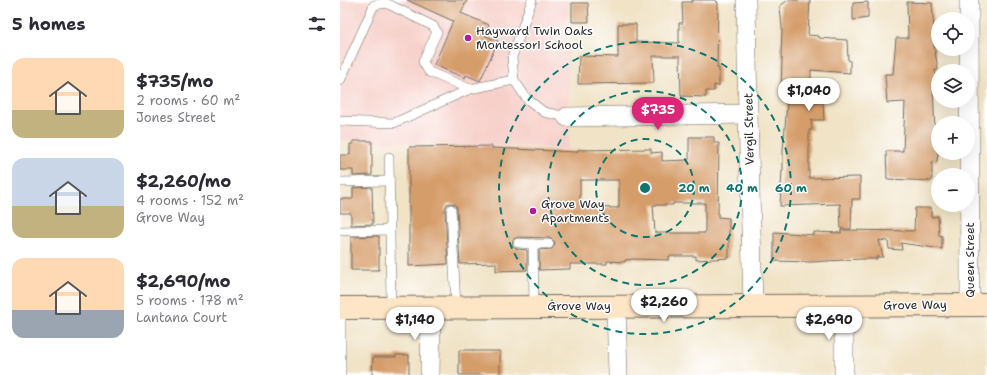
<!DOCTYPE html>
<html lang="en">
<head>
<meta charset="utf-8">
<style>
	:root { --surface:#fff; --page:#f7f7f7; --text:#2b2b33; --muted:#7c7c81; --accent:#db2777 }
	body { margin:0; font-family:"Shantell Sans",sans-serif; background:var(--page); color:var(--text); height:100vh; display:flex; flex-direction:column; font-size:15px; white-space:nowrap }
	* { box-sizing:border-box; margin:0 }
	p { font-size:13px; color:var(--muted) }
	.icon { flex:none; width:22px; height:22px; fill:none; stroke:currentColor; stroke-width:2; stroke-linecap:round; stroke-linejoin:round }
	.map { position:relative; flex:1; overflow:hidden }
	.sheet { display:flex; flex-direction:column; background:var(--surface); width:340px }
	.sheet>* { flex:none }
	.tools { position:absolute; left:591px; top:12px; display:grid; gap:8px }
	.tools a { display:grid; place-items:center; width:44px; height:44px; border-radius:50%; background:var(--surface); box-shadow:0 4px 16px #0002; font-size:20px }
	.price { position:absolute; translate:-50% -34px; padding:0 9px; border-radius:14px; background:#fff; color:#222; font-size:13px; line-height:26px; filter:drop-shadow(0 1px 2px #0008) }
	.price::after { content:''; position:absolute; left:50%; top:24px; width:12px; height:9px; margin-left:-6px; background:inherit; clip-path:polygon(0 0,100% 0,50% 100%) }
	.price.current { background:var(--accent); color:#fff }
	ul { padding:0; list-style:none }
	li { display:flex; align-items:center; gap:12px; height:100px; padding:0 12px }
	li span { display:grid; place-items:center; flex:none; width:112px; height:80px; border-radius:12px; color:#555 }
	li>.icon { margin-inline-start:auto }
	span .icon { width:48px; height:48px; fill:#fffc; stroke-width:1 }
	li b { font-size:17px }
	h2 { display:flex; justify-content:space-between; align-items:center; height:48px; padding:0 12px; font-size:17px }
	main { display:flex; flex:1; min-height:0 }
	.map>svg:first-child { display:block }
	.built { fill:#f7d0ca }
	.building { fill:#d59d6b; fill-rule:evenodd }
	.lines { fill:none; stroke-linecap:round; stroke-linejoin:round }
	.service-casing { stroke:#706b61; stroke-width:10 }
	.minor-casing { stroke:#706b61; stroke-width:20 }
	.secondary-casing { stroke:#706b61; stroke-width:24 }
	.service { stroke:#fff; stroke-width:9 }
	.minor { stroke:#fff; stroke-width:19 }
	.secondary { stroke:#fde5c5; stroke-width:22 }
	.ring { fill:none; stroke:#0f766e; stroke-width:2; stroke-dasharray:7 5 }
	.poi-dot { fill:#b5179e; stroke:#fff; stroke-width:1.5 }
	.labels { text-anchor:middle; stroke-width:3; stroke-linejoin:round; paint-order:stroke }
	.poi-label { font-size:12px; fill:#2b2b2b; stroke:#fff; text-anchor:start }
	.street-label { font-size:12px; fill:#2b2b2b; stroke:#fff }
	.centre { fill:#0f766e; stroke:#fff; stroke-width:2 }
	.ring-label { font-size:12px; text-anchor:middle; font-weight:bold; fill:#0f766e; stroke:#fff; stroke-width:3; stroke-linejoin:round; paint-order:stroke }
</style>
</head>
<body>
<main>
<section class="sheet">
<h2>5 homes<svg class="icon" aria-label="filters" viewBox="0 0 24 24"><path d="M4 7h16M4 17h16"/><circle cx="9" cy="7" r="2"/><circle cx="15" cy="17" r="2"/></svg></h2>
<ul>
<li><span style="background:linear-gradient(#ffd9b3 65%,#c2b280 0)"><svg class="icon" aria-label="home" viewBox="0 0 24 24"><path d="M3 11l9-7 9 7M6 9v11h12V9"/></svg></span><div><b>$735/mo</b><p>2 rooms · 60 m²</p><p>Jones Street</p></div></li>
<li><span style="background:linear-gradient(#c9d6e8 60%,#c2b280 0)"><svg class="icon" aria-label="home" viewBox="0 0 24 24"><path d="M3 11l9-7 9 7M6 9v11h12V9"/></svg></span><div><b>$2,260/mo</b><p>4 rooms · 152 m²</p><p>Grove Way</p></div></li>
<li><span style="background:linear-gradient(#ffd9b3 65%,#9aa5b1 0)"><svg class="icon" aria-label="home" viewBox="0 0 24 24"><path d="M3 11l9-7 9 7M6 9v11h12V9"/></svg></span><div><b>$2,690/mo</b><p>5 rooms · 178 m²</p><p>Lantana Court</p></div></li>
</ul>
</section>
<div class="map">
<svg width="647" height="375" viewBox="0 0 647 375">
	<rect width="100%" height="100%" fill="#fff"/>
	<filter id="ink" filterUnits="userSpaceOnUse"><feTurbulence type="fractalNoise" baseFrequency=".025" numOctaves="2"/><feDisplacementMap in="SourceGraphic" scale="8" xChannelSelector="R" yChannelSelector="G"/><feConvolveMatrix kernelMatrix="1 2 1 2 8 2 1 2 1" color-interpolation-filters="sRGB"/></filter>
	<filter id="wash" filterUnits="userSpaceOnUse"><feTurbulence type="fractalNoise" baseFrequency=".012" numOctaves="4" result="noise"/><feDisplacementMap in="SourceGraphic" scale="16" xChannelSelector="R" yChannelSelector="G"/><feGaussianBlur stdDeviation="0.9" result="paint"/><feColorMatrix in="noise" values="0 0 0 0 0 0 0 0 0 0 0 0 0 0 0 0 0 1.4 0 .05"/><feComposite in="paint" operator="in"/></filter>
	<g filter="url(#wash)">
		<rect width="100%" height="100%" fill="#f0e3c6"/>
		<path class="built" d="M0,0H228L229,150L0,140Z"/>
		<g id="blocks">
			<g class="building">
				<path d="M67,0H127L121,13L149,25L144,35L158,41L140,81L126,75L125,78L94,65L113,21Z"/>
				<path d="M352,0H376V2H378L377,68H379V86L374,85V91H366V97L341,96L340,56H313L314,83L238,84L239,56L278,57V24H296V42L339,43V23H343L342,2H352Z"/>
				<path d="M448,0H470L468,35L479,36V38L507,40L508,60L510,61V73L471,70V101L483,103L484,120H471L472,130H469V178L520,177V199H512L511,229H501L500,204L440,206L442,170H443V150L448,93H441L442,58H441L442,28L440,6Z"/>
				<path d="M528,2V18L513,20V3Z"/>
				<path d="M567,2L592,3L594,32H592L598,70H595L598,88L593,87L595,133L598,134V154L597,161L592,162V181L547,179L546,151H563L565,102L547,103L545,74H553L556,38H568Z"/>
				<path d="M232,3H248L249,22H232Z"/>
				<path d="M349,137H374V143H379L378,217L389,218V258L356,260V256H329V260L293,259L285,260V262L267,261V264H230V269L199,270V250L212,249L215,244L214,241L209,238L178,237L173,239L172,245L177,249L187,250V270L156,271V263L120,264L117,209L116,205L111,203L107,204L105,209L108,264L69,266V147L152,146V148L237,152V150L311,149V153L322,152V161L349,160ZM240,180H279V208L240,207ZM333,203H365V233H315L313,205H333Z"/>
				<path d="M13,141H32V175L13,176V170H0V155H10V144H13Z"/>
				<path d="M32,187L33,224L11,225V213H0V199H13V188Z"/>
				<path d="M575,208H591V217L598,216L599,235L602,236V249L561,243L562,250L549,249L548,241L539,240L543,257H536L537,259H520L471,262L434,261V232L474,235V232L501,233V230L574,231Z"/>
				<path d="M39,236V270H11V237Z"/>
				<path d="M119,350H133V351H160V375H119Z"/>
				<path d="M56,355H69V375H32L33,357H56Z"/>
			</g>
		</g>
	</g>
	<g filter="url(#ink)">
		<use href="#blocks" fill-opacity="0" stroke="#706b61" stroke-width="1"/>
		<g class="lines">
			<g class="service-casing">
				<g id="service">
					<path d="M192,0L172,57L174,80L187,99L204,112L227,117"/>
					<path d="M0,81L34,5L46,3L93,26L97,32L83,62L89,72L130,89"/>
					<path d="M0,121L54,123L130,89L174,80"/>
					<path d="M49,157L51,307"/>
					<path d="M2,182L49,181"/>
					<path d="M111,209L116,307"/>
					<path d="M0,231L50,230"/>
					<path d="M178,243L193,244L194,306"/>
					<path d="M193,244H209"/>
					<path d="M1,375V308"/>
				</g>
			</g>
			<g class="minor-casing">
				<g id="minor">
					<path d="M406,0L408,114L413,306"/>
					<path d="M629,0L630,305"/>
					<path d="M227,117L408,114"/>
					<path d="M276,306L278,375"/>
					<path d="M504,306V375"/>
					<path d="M90,375L91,307"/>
				</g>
			</g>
			<g class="secondary-casing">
				<path id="secondary" d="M0,308C216,306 431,307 647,305"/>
			</g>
			<use href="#service" class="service"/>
			<use href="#minor" class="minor"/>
			<use href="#secondary" class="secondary"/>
		</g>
	</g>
	<g class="ring">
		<circle cx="305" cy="188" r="49"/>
		<circle cx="305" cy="188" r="97"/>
		<circle cx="305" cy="188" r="146"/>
	</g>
	<g class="poi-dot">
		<circle cx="128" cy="38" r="4"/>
		<circle cx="193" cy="211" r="4"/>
	</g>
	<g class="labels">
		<g class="poi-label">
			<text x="136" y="35">Hayward Twin Oaks<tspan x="136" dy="14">Montessori School</tspan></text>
			<text x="201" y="208">Grove Way<tspan x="201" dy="14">Apartments</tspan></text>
		</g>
		<g class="street-label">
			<text transform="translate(409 129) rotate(-91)" y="4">Vergil Street</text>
			<text transform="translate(630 260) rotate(-90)" y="4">Queen Street</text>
			<text transform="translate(575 305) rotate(-1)" y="4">Grove Way</text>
			<text x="239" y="310">Grove Way</text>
		</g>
	</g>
	<circle cx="305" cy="188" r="6" class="centre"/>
	<g class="ring-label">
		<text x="354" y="192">20 m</text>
		<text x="402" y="192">40 m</text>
		<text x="451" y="192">60 m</text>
	</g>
</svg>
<div class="tools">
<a><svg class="icon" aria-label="locate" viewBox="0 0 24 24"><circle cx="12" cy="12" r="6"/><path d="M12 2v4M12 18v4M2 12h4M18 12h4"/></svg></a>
<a><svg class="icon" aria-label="layers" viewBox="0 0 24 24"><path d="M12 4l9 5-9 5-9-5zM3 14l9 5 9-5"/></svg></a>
<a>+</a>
<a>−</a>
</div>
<b class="price" style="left:469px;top:112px">$1,040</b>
<b class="price current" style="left:318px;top:131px">$735</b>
<b class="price" style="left:324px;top:323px">$2,260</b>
<b class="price" style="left:75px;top:341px">$1,140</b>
<b class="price" style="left:489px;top:341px">$2,690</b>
</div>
</main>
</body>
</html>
